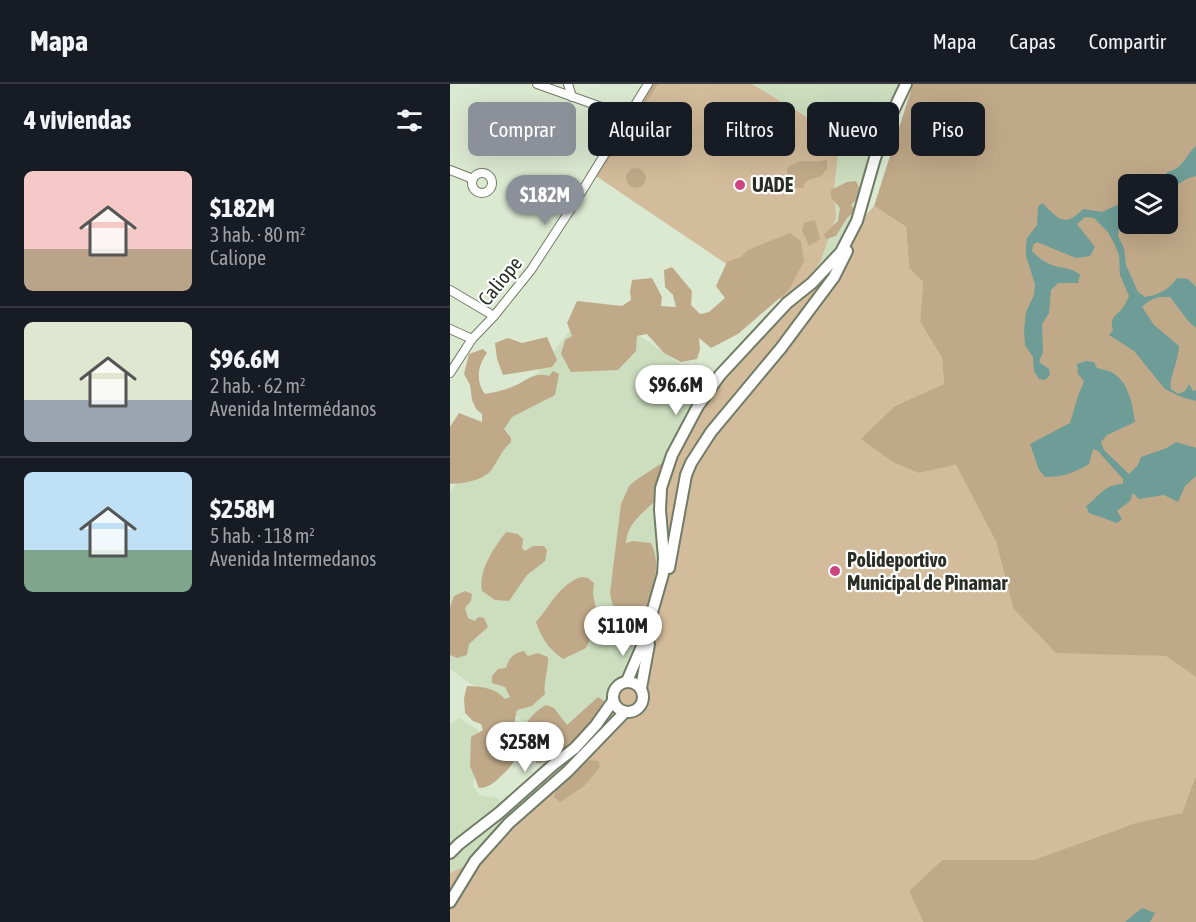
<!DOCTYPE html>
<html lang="es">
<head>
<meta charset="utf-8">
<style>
	:root { --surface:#171b24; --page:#20242c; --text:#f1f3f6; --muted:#9ea1a6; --line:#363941; --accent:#8c9099 }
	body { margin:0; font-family:"Asap Condensed",sans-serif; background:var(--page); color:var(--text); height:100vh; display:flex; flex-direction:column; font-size:22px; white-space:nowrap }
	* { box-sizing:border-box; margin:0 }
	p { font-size:20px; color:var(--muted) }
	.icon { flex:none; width:33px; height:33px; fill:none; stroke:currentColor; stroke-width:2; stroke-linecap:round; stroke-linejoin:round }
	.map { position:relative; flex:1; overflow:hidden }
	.drawer { display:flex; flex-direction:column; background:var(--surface); width:450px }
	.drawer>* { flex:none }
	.top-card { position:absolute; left:18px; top:18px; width:570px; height:54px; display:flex; gap:12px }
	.buttons { position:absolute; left:668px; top:90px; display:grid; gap:12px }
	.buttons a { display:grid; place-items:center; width:60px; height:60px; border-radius:9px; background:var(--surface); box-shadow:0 6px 24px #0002; font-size:30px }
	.price { position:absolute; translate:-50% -51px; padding:0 14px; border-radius:21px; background:#fff; color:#222; font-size:20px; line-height:39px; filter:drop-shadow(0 2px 3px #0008) }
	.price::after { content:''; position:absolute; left:50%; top:36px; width:18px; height:14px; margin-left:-9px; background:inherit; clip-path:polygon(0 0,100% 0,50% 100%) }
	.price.active { background:var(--accent); color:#fff }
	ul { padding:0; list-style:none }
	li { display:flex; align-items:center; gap:18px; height:150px; padding:0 24px }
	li+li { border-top:2px solid var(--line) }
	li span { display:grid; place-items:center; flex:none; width:168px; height:120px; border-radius:9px; color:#555 }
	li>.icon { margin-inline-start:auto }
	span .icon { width:72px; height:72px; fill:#fffc; stroke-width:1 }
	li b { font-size:26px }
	h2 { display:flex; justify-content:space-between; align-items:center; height:72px; padding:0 24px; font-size:26px }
	.chip { padding:0 21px; border-radius:9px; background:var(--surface); box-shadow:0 6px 24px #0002; font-size:21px; line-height:54px }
	.chip.active { background:var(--accent); color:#fff }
	header { display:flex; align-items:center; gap:36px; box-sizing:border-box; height:84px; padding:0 30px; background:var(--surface); border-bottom:2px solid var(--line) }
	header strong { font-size:28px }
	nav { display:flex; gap:33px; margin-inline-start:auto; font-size:21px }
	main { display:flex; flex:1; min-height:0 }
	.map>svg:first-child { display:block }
	.built { fill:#cddebf }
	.green { fill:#d3bc9b }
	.forest { fill:#c0a989; fill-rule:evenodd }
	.water { fill:#6d9d96 }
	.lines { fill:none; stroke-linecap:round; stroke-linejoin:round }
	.minor-casing { stroke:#707c66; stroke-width:10 }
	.secondary-casing { stroke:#707c66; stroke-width:14 }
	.minor { stroke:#fff; stroke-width:8 }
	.secondary { stroke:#fff; stroke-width:10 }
	.poi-dot { fill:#cd4481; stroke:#fff; stroke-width:2 }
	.labels { text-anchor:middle; stroke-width:4.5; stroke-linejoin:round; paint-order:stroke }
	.poi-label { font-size:20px; font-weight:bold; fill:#2a2f26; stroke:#fff; text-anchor:start }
	.street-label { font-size:20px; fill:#2a2f26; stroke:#fff }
</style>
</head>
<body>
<header>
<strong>Mapa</strong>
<nav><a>Mapa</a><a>Capas</a><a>Compartir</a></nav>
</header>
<main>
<section class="drawer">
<h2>4 viviendas<svg class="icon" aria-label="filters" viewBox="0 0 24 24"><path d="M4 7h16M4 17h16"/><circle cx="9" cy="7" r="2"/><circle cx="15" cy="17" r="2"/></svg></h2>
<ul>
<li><span style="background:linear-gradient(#f6c9c9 65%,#b9a48a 0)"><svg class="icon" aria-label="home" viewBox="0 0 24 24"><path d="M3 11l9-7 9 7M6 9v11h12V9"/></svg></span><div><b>$182M</b><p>3 hab. · 80 m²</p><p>Caliope</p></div></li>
<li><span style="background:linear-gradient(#dfe7d0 65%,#9aa5b1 0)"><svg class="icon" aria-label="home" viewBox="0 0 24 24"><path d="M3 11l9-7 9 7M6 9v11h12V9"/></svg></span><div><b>$96.6M</b><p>2 hab. · 62 m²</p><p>Avenida Intermédanos</p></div></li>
<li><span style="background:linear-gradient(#bfe0f5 65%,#7fa58c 0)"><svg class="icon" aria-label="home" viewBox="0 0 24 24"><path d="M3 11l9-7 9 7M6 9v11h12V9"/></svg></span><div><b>$258M</b><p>5 hab. · 118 m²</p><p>Avenida Intermedanos</p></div></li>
</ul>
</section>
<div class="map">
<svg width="746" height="838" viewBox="0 0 746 838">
	<rect width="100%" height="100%" fill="#dce9d1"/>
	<g class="built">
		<path d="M198,0H459L441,39L395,171L359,195L369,177L270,176L143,90Z"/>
		<path d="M141,219L262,301L214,474L177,597L167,602L159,644L129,676L0,585V408L51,336Z"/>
		<path d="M9,634L28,646L23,702L30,711L47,714L58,724L59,739L25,777L0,789V640Z"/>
	</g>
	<path class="green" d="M198,0H302L396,57L388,69L384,106L386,133L371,176L360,194L395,171L409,138L424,122L456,143L459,184L473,198L470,238L492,274L494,301L445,322L469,389L506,381L546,458L563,524L673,570L717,572L746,593V691L732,729L672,744L583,776H492L459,807L473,838H0V789L25,777L145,660L165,621C162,609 164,601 177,597L214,499L211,404L248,322L355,198L332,215L323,213L299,195L143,90Z"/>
	<g class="forest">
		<path d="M202,0H208L147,93Z"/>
		<path d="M463,0H746V593L716,572L606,569L563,524L546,458L506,381L469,389L443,378L411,355L445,322L494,300L492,274L470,238L473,198L459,184L456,143L424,122ZM678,100H717V140H678Z"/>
		<path d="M403,39L407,44L399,58L392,56L385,64L370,72L364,66L384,45Z"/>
		<path d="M377,76V85L371,92L356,97L353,104L337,103V84C353,72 359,80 377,76Z"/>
		<circle cx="186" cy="94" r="10"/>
		<path d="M406,97L412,110L401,121L406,126L397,134L386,152L376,155L374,150L388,137L390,124L381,113V106L397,98Z"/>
		<path d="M365,136L370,155L359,162L352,146L354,139Z"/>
		<path d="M340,149L351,157L354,177L339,206L288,250L261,264L249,254L250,266L247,275L231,278L214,269L197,250L187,252L186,267L168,286L121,288L111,270L115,256L122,252L117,239L127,217L172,222L181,216L180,208L182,196L202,194L212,213L211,222L226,223L223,211L215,203L214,186L222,183L242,207L241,221L250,230L259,228L275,214L266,202L277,178L291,173L298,166Z"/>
		<path d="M97,253L107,276L102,283L53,291L47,275L45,259L58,254L72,259Z"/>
		<path d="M33,265L37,269C28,281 25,297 35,310C45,308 55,306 64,302C76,297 84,287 99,292L103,287L109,290L105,311L62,333L54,345L61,354V358C51,368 51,371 44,382C36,397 15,399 0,400V343L9,329L32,338V330L26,325L22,316L20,301L14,290L19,270Z"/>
		<path d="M217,378L223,384C223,417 177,427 176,459L183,457L201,459C212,481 203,504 196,526C176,534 163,533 160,509L171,420L179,402L186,396L212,379Z"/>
		<path d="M56,448L68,450L73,455L72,464L75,467L83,462H94L97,466L95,477L77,491L59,517L45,516L32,507C28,486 44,464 56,448Z"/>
		<path d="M132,493L138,494L144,499L143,509L148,538L136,564L113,575C98,564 92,555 86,538C101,521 110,499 132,493Z"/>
		<path d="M15,507L22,510L21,517L15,524L18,534L25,537L28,533L34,534L38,543L19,560L17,571L7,574L0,571V523L4,512Z"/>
		<path d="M74,567L78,572L88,569L98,573C99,586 93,597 95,610L82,622L67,626C65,635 63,646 63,655C64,678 69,675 50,693C44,699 38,704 29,704L20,682L21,653L33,646L31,640L23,637L15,629L14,614L17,602C32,603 44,603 55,615L60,613L55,603L42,599V592L48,585L56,584C59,574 63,569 74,567Z"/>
		<path d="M148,613L154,617C142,639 113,681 86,679L85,671C95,667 106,663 111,652L95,662L77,663L71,655C75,638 82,629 96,621L104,624L117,641Z"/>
		<path d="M140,676L148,677L150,683L134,702L110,718L104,713C108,696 126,683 140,676Z"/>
		<path d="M746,691V838H473L459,807L492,776H583L686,739L732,729Z"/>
	</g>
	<g class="water">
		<path d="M746,62V92C733,94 722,105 717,115V100H712L717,88C733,85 735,72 746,62Z"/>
		<path d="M678,116V123L670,139L668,152L674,164L676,181L688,208L695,213C708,211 719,206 727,194L738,195L746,203V244L739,238L720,213C709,212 699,215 692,223L704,241L729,262C729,276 718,296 721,305L728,310L735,307L739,300L743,307L746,306V317L731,313L715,305L684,267L659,251L663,246C659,235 665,232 672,225C675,221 677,216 679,212L670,191L669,171L664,159L658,148L644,134L635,133L627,140L645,163L640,172L626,174L587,158L583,161L582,167C587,173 594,178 602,181C612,185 622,183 630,191L628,199H608L601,206L599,229L592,240L593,268L589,278L599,285L600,291L595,296L589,295L584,287L583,273L575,261L574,246L576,228L584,211L585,200L576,172V162L577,154L587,141L588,123L592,119C608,134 614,145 633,125L652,128Z"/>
		<path d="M636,277L644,278L647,284C651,285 657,286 661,288C678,296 683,321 685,338L657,351L651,358L654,366L679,390L688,381L691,373L717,364L726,358L746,364V392L735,402L728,418L714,411L689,415L683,409L680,417L667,427L672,435L667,439L639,429L636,422C651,411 653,401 673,400V395L648,367L643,365L639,380C624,389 613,393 595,393L589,386L580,360L620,339L628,312L634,297L628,290L627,280Z"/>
		<path d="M692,824L705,829L700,838H675Z"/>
	</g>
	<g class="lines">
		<g class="minor-casing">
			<g id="minor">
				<path d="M87,0L157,25L173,39"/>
				<path d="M118,0L122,13"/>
				<path d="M0,86L23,95"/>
				<circle cx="32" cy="99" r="10"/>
				<path d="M0,206L44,232"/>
				<path d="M0,245L22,255"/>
				<path d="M0,289L22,255L44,232L81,186L124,120L198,0"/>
			</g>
		</g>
		<g class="secondary-casing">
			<g id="secondary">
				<path d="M219,484L236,391L241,379L261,348L331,264L384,193L397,167"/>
				<path d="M177,597L193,560L213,490L214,474L210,426L211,404L222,371L248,322L270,291L337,219L362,199L391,168L407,137L425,74L438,38L456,0"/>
				<circle cx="178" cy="613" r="15"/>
				<path d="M191,604L199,560"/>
				<path d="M0,769L9,760L49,729L103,681L125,664L146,641L163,617"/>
				<path d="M0,818L25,777L59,739L118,687L175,628"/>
			</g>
		</g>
		<use href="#minor" class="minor"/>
		<use href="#secondary" class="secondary"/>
	</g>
	<g class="poi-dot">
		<circle cx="290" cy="101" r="6"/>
		<circle cx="385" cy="487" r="6"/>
	</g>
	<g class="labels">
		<g class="poi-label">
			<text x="302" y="108">UADE</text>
			<text x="397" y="483">Polideportivo<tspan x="397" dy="23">Municipal de Pinamar</tspan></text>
		</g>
		<g class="street-label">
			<text transform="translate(50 197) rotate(-51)" y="7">Caliope</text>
		</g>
	</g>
</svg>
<div class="buttons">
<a><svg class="icon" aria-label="layers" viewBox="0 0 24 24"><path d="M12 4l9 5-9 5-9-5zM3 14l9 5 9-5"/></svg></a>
</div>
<b class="price active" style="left:95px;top:142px">$182M</b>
<b class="price" style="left:226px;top:332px">$96.6M</b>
<b class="price" style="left:173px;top:573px">$110M</b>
<b class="price" style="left:75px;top:689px">$258M</b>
<div class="top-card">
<a class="chip active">Comprar</a>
<a class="chip">Alquilar</a>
<a class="chip">Filtros</a>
<a class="chip">Nuevo</a>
<a class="chip">Piso</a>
</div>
</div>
</main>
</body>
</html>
